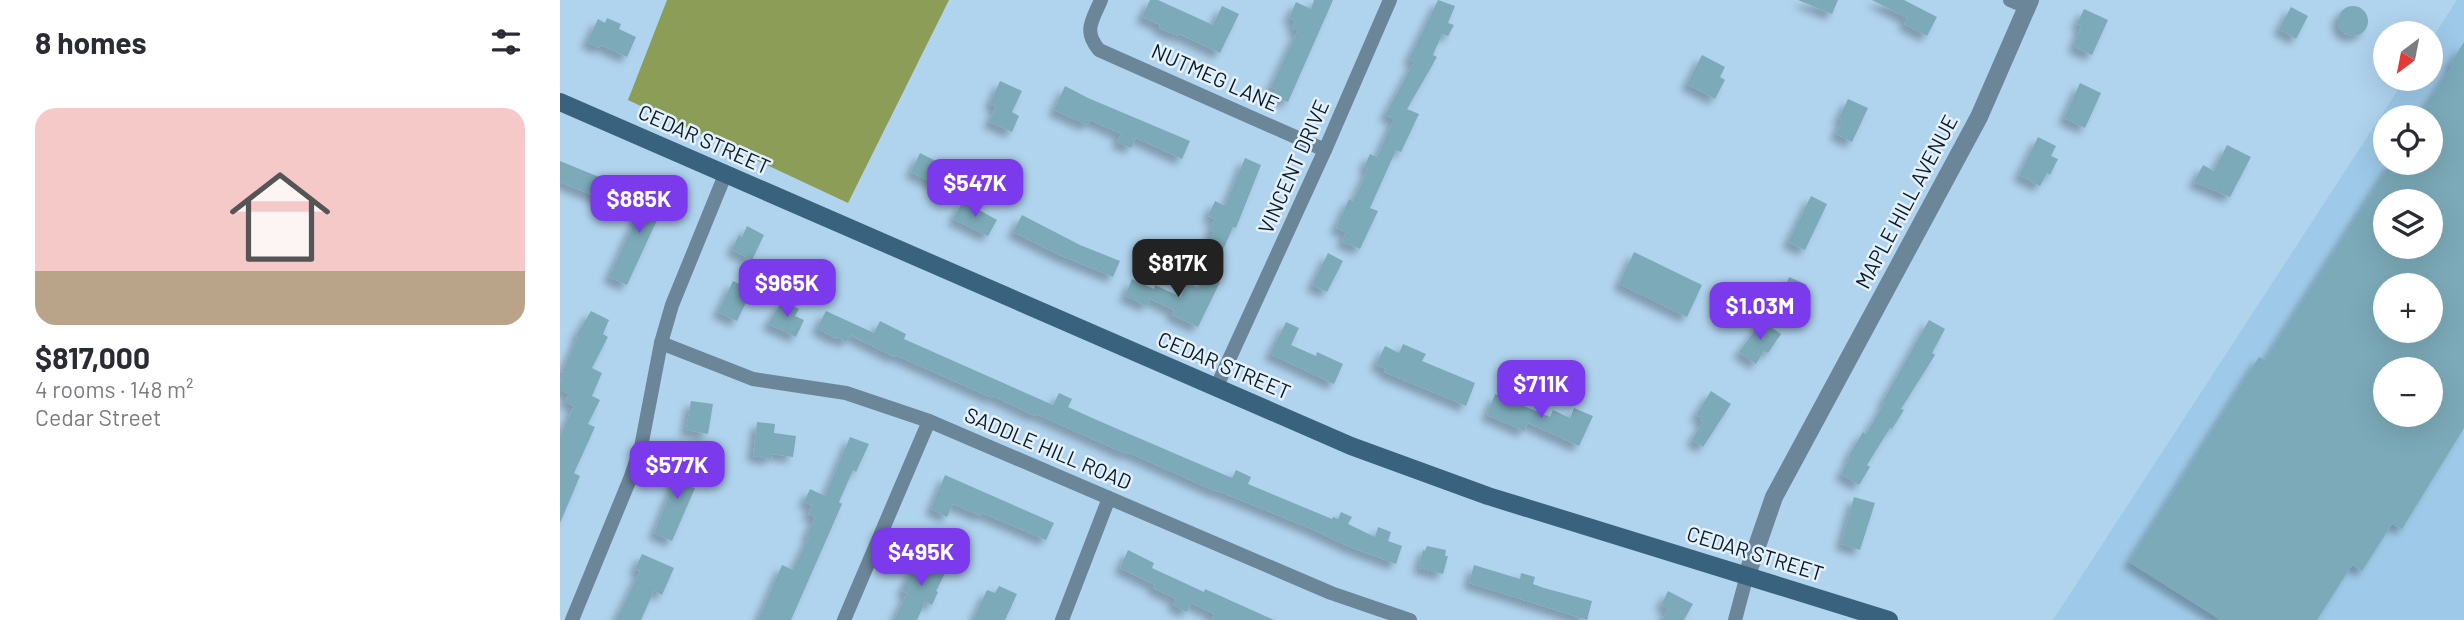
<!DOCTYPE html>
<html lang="en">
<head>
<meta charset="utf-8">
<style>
	:root { --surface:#fff; --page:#f7f7f7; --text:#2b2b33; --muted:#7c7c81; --line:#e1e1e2; --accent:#7c3aed }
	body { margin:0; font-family:Barlow,sans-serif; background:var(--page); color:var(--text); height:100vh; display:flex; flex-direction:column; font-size:26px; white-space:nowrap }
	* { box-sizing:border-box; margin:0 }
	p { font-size:23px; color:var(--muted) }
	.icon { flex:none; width:38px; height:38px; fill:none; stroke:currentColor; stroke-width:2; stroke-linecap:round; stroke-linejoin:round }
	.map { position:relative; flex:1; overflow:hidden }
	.details { display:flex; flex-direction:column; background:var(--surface); width:560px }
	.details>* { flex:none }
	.needle { width:46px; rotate:212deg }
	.buttons { position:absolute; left:1813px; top:21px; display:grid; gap:14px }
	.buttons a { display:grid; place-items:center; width:70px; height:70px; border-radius:50%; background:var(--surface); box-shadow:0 7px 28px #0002; font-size:35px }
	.price { position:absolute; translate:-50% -60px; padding:0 16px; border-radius:14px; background:var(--accent); color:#fff; font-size:23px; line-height:46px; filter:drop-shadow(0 2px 4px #0008) }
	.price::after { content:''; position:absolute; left:50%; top:42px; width:21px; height:16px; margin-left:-10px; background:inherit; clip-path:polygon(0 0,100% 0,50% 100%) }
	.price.selected { background:#222; color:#fff }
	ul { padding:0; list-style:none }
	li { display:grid; align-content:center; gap:14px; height:371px; padding:0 35px }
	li+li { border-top:2px solid var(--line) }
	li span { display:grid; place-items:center; height:217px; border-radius:21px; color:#555 }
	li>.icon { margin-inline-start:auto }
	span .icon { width:126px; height:126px; fill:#fffc; stroke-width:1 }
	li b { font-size:30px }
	h2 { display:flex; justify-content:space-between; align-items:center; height:84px; padding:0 35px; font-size:30px }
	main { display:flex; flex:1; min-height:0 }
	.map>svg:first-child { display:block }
	.built { fill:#9ec9e8; fill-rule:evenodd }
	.forest { fill:#8c9d58 }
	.building { fill:#7caab9; fill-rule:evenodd; filter:url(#shadow) }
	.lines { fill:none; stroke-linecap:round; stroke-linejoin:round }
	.minor { stroke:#6b8599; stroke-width:14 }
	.tertiary { stroke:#6b8599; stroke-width:18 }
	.secondary { stroke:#39627e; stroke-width:18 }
	.labels { text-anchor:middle; stroke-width:5; stroke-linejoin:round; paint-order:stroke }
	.street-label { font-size:21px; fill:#0d1a24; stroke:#e3f1fc }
</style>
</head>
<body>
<main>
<section class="details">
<h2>8 homes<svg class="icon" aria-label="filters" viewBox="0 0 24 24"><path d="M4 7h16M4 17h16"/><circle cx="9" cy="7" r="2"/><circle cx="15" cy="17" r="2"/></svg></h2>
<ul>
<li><span style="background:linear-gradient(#f6c9c9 75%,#b9a48a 0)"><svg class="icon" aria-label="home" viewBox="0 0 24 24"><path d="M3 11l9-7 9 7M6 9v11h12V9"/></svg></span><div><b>$817,000</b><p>4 rooms · 148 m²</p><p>Cedar Street</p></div></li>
</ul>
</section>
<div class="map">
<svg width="1904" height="620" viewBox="0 0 1904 620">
	<defs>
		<filter id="shadow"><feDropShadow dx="-6" dy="6" stdDeviation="3.5" flood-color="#0004"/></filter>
	</defs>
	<rect width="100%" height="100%" fill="#b0d3ee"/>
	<path class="built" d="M1897,0H1904V620H1493L1845,79H1871V40ZM1825,117H1871V163H1825ZM1825,201H1871V247H1825ZM1825,285H1871V331H1825ZM1825,369H1871V415H1825Z"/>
	<path class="forest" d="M107,0H389L288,203L68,100Z"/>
	<g class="building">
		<path d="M590,0H598L653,25L662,6L679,14L660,53L619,34L618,36L599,28L600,25L582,17Z"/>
		<path d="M754,0H773L728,102L713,96L716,89L711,87L738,30L732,28L735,21L729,18L736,2L751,9Z"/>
		<path d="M878,0L895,6L888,23L894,25L888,36L882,34L873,55L877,57L847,109L859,114L841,152L836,150L810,208L818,211L800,249L782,242L786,232L776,228L789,199L793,201L808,169L804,167L810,154L817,157L834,119L825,115L854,62L849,59Z"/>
		<path d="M1238,0H1278L1272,14Z"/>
		<path d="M1312,0H1344L1377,17L1367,36L1344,24L1347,18Z"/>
		<circle cx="1793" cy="21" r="15"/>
		<path d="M1731,7L1748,16L1736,39L1719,29Z"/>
		<path d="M1524,9L1548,20L1532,55L1514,47L1521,26L1517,24Z"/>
		<path d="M47,18L61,24L59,29L76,37L67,57L41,45L39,48L27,42L38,19L45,23Z"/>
		<path d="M1904,42V428L1842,529L1832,524L1802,571L1792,565L1757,620H1661L1569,562L1699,357L1705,360L1831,163H1871V117H1859L1892,66L1890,64ZM1825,201H1871V247H1825ZM1825,285H1871V331H1825ZM1825,369H1871V415H1825Z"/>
		<path d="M1142,55L1165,67L1160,77L1165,80L1155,99L1127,84Z"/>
		<path d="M440,81L462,91L452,112L459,116L452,132L429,122L436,107L430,104Z"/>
		<path d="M1520,83L1541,93L1525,128L1504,118Z"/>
		<path d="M505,86L528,98L630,141L622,159L576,138L571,148L557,142L561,134L530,120L527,125L494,110Z"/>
		<path d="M1288,99L1308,108L1292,142L1276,134L1282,120L1279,118Z"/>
		<path d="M1478,137L1496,146L1491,156L1498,159L1490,175L1487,173L1480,186L1459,175Z"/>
		<path d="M1667,145L1691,157L1670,197L1634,182L1643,165L1654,171Z"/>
		<path d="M360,153L390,168L381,187L351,172Z"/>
		<path d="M685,158L701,165L676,228L673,227L663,250L648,244L654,232L650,230L655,219L648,216L655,201L665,206Z"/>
		<path d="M0,161L61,186L54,204L0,182Z"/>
		<path d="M91,186L109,194L67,285L49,277Z"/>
		<path d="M1251,196L1267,204L1245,250L1228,242Z"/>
		<path d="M403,201L437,220L428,236L393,219Z"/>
		<path d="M462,215L520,245L560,261L553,277L497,254L453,232Z"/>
		<path d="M187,226L204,235L192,260L172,250L179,235L182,237Z"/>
		<path d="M1074,252L1142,285L1127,317L1059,284Z"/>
		<path d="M768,253L783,261L767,292L752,285Z"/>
		<path d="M645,274L660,282L638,327L612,315L614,310L590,299L587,306L565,296L572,279L594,289L595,285L621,297L627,282L638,288Z"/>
		<path d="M1229,277L1247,285L1238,307L1220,299Z"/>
		<path d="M173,281L192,290L177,321L158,312Z"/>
		<path d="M222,301L239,309L235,316L244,320L236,337L208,324Z"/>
		<path d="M31,311L49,320L43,334L48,337L32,368L42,373L32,396L40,400L28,424L35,427L14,473L20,476L0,523V436L14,406L5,402L9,394L0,390V383L5,373L2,372L18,337L16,336Z"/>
		<path d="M266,311L314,333L320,321L346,334L344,339L493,405L499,393L512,399L508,407L539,421L672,478L676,470L691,477L688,484L772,519L773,517L778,519L781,512L792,517L788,524L815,537L818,527L831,532L828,541L842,546L836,564L792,548L749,528L658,491L657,492L567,452L566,454L476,414L475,416L433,396L432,398L335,355L334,357L291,335L286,342L277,337L276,339L257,328Z"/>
		<path d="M1369,320L1385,329L1372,353L1375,355L1341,409L1344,410L1332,429L1330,428L1307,465L1310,467L1299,485L1281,474L1290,458L1288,457L1303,432L1306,434L1325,402L1323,401Z"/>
		<path d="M1202,321L1221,334L1208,353L1204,351L1196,364L1179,352Z"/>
		<path d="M726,322L739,328L731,345L756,356L757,352L783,364L774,384L710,354Z"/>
		<path d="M843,344L866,354L862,361L915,383L906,406L824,372L826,369L816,365L825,346L839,353Z"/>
		<path d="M1151,391L1171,404L1143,447L1132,440L1143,422L1140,420L1142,418L1136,415Z"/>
		<path d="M935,394L990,417L993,410L1010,418L1014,408L1033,416L1019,446L968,423L964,431L927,415Z"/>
		<path d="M131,401L153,404L148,434L126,430Z"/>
		<path d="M197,422L215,424L214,433L236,436L233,457L212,454L211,459L193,456Z"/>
		<path d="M290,437L309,444L296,472L293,470L279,502L282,504L231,620H198L222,565L233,570L249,537L247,536L255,517L248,514L252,505L244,502L250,489L265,496Z"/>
		<path d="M120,461L138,467L131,487L135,488L112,541L94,533L111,491Z"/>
		<path d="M385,475L494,523L486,540L422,513L421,516L393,504L387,517L371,509Z"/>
		<path d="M1294,497L1315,503L1300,550L1281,544Z"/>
		<path d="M867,546L886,550L885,556H888L883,574L859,568L863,550L865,551Z"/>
		<path d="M568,550L594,563L592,568L644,592L645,589L714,620H651L654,614L631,603L627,612L613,605L616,599L593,588L595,585L560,568Z"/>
		<path d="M82,554L114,568L102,595L94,591L81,620H56L80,571L75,569Z"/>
		<path d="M360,554L388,567L376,591L378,592L372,605L365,602L357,620H334L347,593L342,591Z"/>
		<path d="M914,565L960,579L961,573L975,577L973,584L984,588L1032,601L1027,620L909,583Z"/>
		<path d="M439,586L457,594L445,620H413L427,590L435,593Z"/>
		<path d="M1108,591L1133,604L1124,620H1102L1108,608L1101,605Z"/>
	</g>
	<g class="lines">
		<g class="minor">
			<path d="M541,0C532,21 523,31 539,50L765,150"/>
			<path d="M1450,0L1467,7"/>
			<path d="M101,343L193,379L286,393L369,421L771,593L850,620"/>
			<path d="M656,388L765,150L830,0"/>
			<path d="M12,620L70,479L81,447L101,343L112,305L165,175"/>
			<path d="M284,620L369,421"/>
			<path d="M502,620L549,498"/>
			<path d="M1175,620L1187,575"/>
		</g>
		<path class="tertiary" d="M1187,575L1214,497L1419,117L1470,0"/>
		<path class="secondary" d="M0,102L791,446L928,496L1329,620"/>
	</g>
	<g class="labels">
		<g class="street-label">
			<text transform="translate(655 78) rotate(24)" y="7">NUTMEG LANE</text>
			<text transform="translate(144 140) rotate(24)" y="7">CEDAR STREET</text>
			<text transform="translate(734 167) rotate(-66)" y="7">VINCENT DRIVE</text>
			<text transform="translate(1347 202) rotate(-62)" y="7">MAPLE HILL AVENUE</text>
			<text transform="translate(664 366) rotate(23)" y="7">CEDAR STREET</text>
			<text transform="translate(488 449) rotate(23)" y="7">SADDLE HILL ROAD</text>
			<text transform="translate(1195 554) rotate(17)" y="7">CEDAR STREET</text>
		</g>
	</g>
</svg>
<div class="buttons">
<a><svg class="needle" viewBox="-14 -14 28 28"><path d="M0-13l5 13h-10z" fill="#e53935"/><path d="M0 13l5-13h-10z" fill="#7c7c81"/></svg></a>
<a><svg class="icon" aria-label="locate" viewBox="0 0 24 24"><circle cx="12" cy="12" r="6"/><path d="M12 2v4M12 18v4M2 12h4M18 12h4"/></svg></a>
<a><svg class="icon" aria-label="layers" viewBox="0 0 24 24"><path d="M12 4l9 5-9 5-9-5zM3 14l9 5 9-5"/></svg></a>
<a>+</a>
<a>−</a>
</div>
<b class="price" style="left:415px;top:219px">$547K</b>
<b class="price" style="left:79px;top:235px">$885K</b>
<b class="price selected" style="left:618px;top:299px">$817K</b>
<b class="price" style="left:227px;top:319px">$965K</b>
<b class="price" style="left:1200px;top:342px">$1.03M</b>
<b class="price" style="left:981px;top:420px">$711K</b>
<b class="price" style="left:117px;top:501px">$577K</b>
<b class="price" style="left:361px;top:588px">$495K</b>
</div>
</main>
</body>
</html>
